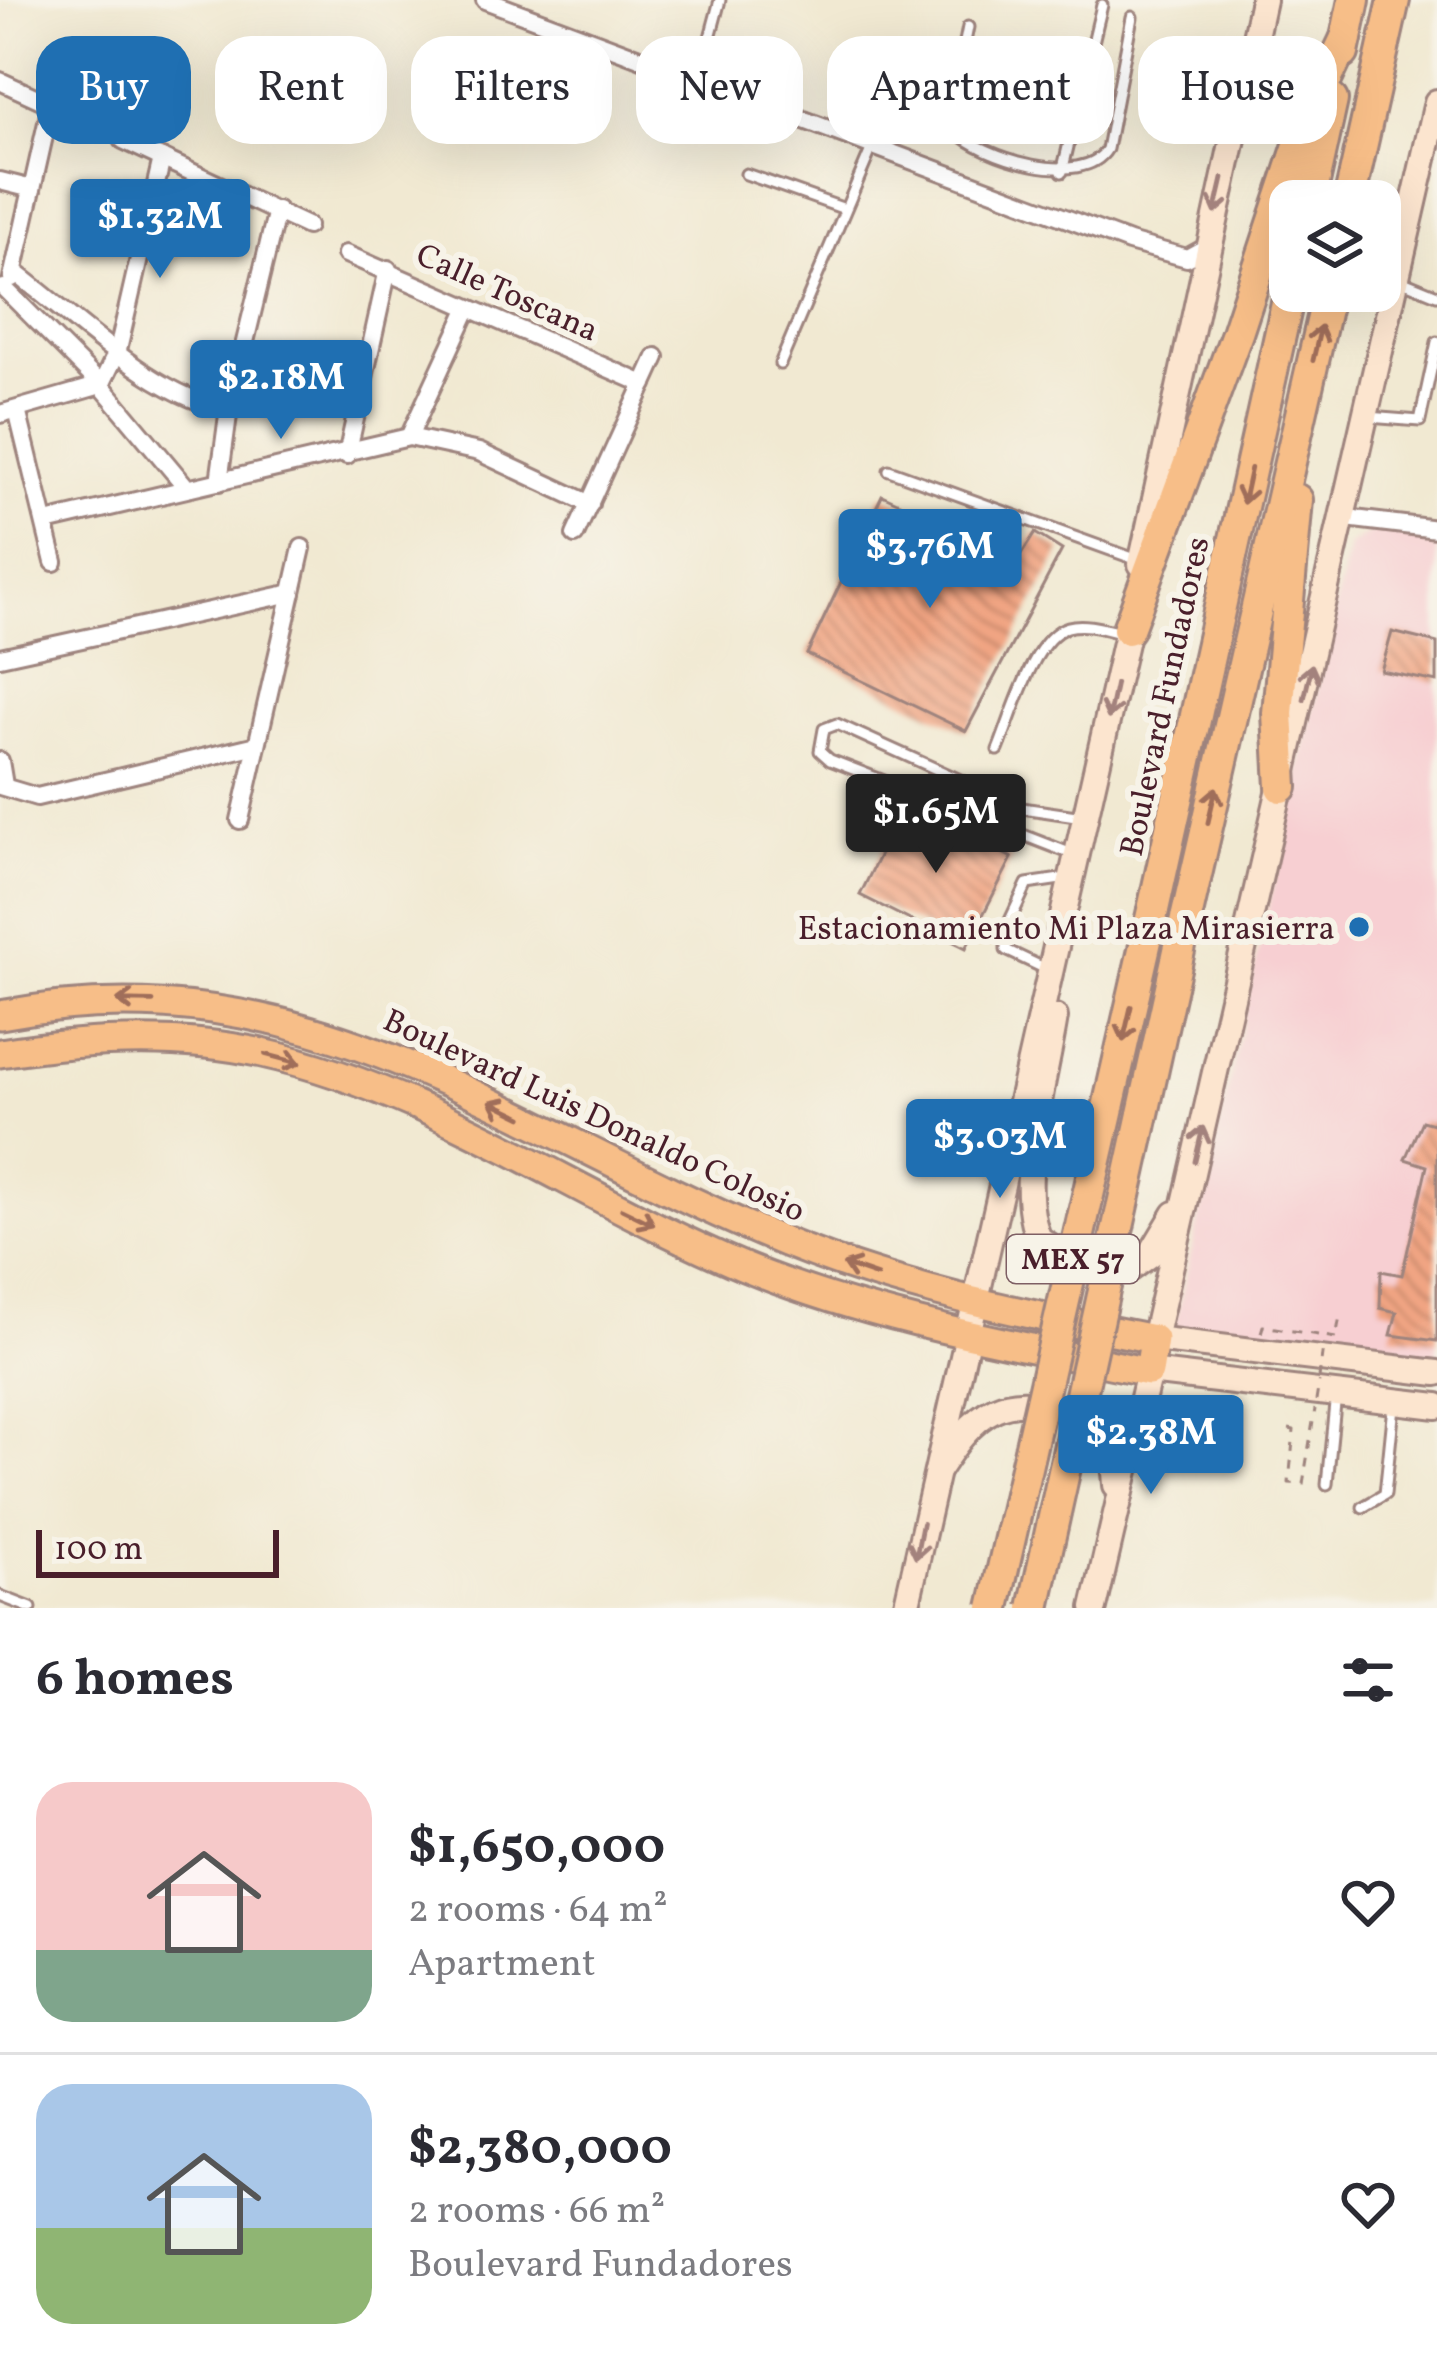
<!DOCTYPE html>
<html lang="en">
<head>
<meta charset="utf-8">
<style>
	:root { --surface:#fff; --page:#f2f2f3; --text:#2b2b33; --muted:#7c7c81; --line:#e1e1e2; --accent:#1f6fb2 }
	body { margin:0; font-family:Vollkorn,serif; background:var(--page); color:var(--text); height:100vh; display:flex; flex-direction:column; font-size:45px; white-space:nowrap }
	* { box-sizing:border-box; margin:0 }
	p { font-size:39px; color:var(--muted) }
	.icon { flex:none; width:66px; height:66px; fill:none; stroke:currentColor; stroke-width:2; stroke-linecap:round; stroke-linejoin:round }
	.map { position:relative; height:1608px; overflow:hidden }
	.drawer { display:flex; flex-direction:column; background:var(--surface); flex:1 }
	.drawer>* { flex:none }
	.hud { position:absolute; left:36px; top:36px; width:1365px; height:108px; display:flex; gap:24px }
	.fabs { position:absolute; left:1269px; top:180px; display:grid; gap:24px }
	.fabs a { display:grid; place-items:center; width:132px; height:132px; border-radius:24px; background:var(--surface); box-shadow:0 12px 48px #0002; font-size:60px }
	.scale { position:absolute; left:36px; bottom:30px; width:243px; box-sizing:border-box; padding-left:12px; border:6px solid #4a1f2b; border-top:0; font-size:33px; line-height:42px; white-space:nowrap; color:#4a1f2b; -webkit-text-stroke:9px #f7f3e8; paint-order:stroke }
	.price { position:absolute; translate:-50% -102px; padding:0 27px; border-radius:12px; background:var(--accent); color:#fff; font-size:39px; line-height:78px; filter:drop-shadow(0 3px 6px #0008) }
	.price::after { content:''; position:absolute; left:50%; top:72px; width:36px; height:27px; margin-left:-18px; background:inherit; clip-path:polygon(0 0,100% 0,50% 100%) }
	.price.on { background:#222; color:#fff }
	ul { padding:0; list-style:none }
	li { display:flex; align-items:center; gap:36px; height:300px; padding:0 36px }
	li+li { border-top:3px solid var(--line) }
	li span { display:grid; place-items:center; flex:none; width:336px; height:240px; border-radius:36px; color:#555 }
	li>.icon { margin-inline-start:auto }
	span .icon { width:144px; height:144px; fill:#fffc; stroke-width:1 }
	li b { font-size:51px }
	h2 { display:flex; justify-content:space-between; align-items:center; height:144px; padding:0 36px; font-size:51px }
	.pill { padding:0 42px; border-radius:36px; background:var(--surface); box-shadow:0 12px 48px #0002; font-size:42px; line-height:108px }
	.pill.on { background:var(--accent); color:#fff }
	.map>svg:first-child { display:block }
	.built { fill:#f7cfd2 }
	.building { fill:url(#building-back-hatch) }
	.lines { fill:none; stroke-linecap:round; stroke-linejoin:round }
	.lane-casing { stroke:#9e847e; stroke-width:15 }
	.street-casing { stroke:#9e847e; stroke-width:22 }
	.secondary-casing { stroke:#9e847e; stroke-width:30 }
	.primary-casing { stroke:#9e847e; stroke-width:33 }
	.highway-casing { stroke:#9e847e; stroke-width:36 }
	.path { stroke:#9e847e; stroke-width:3; stroke-dasharray:9 9; stroke-linecap:butt }
	.lane { stroke:#fff; stroke-width:9 }
	.street { stroke:#fff; stroke-width:16 }
	.secondary { stroke:#fce5cf; stroke-width:24 }
	.primary { stroke:#f7be88; stroke-width:27 }
	.highway { stroke:#f7be88; stroke-width:30 }
	.highway-bridge-casing { stroke:#9e847e; stroke-width:36; stroke-linecap:butt }
	.path-bridge { stroke:#9e847e; stroke-width:3; stroke-dasharray:9 9; stroke-linecap:butt }
	.highway-bridge { stroke:#f7be88; stroke-width:30 }
	.oneway { stroke:#a3827d }
	.oneway2 { stroke:#a06e5a }
	.poi-dot { fill:#1f6fb2; stroke:#f7f3e8; stroke-width:4.5 }
	.labels { text-anchor:middle; stroke-width:12; stroke-linejoin:round; paint-order:stroke }
	.shield { fill:#f7f3e8; stroke:#7e5f64; stroke-width:3 }
	.shield-label { font-size:30px; font-weight:bold; fill:#4a1f2b }
	.street-label { font-size:33px; fill:#4a1f2b; stroke:#f7f3e8 }
	.poi-label { font-size:33px; fill:#4a1f2b; stroke:#f7f3e8; text-anchor:end }
</style>
</head>
<body>
<div class="map">
<svg width="1437" height="1608" viewBox="0 0 1437 1608">
	<defs>
		<pattern id="building-back-hatch" width="6" height="6" patternUnits="userSpaceOnUse" patternTransform="scale(3)"><rect width="6" height="6" fill="#f1a583"/><path d="M-1 5l2 2M0 0l6 6M5-1l2 2" fill="none" stroke="#c5866b"/></pattern>
	</defs>
	<rect width="100%" height="100%" fill="#f7f3e8"/>
	<filter id="ink" filterUnits="userSpaceOnUse"><feTurbulence type="fractalNoise" baseFrequency=".00833" numOctaves="2"/><feDisplacementMap in="SourceGraphic" scale="24" xChannelSelector="R" yChannelSelector="G"/><feConvolveMatrix kernelMatrix="1 2 1 2 8 2 1 2 1" color-interpolation-filters="sRGB"/></filter>
	<filter id="wash" filterUnits="userSpaceOnUse"><feTurbulence type="fractalNoise" baseFrequency=".004" numOctaves="4" result="noise"/><feDisplacementMap in="SourceGraphic" scale="48" xChannelSelector="R" yChannelSelector="G"/><feGaussianBlur stdDeviation="2.7" result="paint"/><feColorMatrix in="noise" values="0 0 0 0 0 0 0 0 0 0 0 0 0 0 0 0 0 1.4 0 .05"/><feComposite in="paint" operator="in"/></filter>
	<g filter="url(#wash)">
		<rect width="100%" height="100%" fill="#f1e9d2"/>
		<path class="built" d="M1373,530L1437,537V1359L1174,1328L1349,546Z"/>
		<g id="blocks">
			<g class="building">
				<path d="M882,495L1019,558L1035,533L1062,550L966,731L807,654Z"/>
				<path d="M1392,632L1437,643V682L1381,671Z"/>
				<path d="M905,803L1012,858L966,948L860,895Z"/>
				<path d="M1437,1113V1341L1391,1335L1397,1312L1380,1308L1381,1271L1402,1275L1427,1166L1405,1159L1422,1121L1433,1124Z"/>
			</g>
		</g>
	</g>
	<g filter="url(#ink)">
		<use href="#blocks" fill-opacity="0" stroke="#9e847e" stroke-width="3"/>
		<g class="lines">
			<g class="lane-casing">
				<g id="lane">
					<path d="M968,27L951,111L955,130C982,158 1083,189 1107,149L1132,17"/>
					<path d="M699,79L720,0"/>
					<path d="M1062,172L1102,5"/>
					<path d="M746,174L845,209"/>
					<path d="M1398,279L1437,295"/>
					<path d="M780,364L873,145"/>
					<path d="M1368,417L1420,421L1437,342"/>
					<path d="M889,470L1138,560"/>
					<path d="M998,750C1011,719 1033,636 1068,627C1086,622 1107,630 1125,634"/>
					<path d="M1072,854L830,760L820,751L824,729L837,724L1022,808L1083,817"/>
					<path d="M1046,969L1006,950V929L1027,884L1067,878"/>
					<path d="M1327,1484L1336,1394"/>
					<path d="M1363,1507L1385,1494L1394,1406"/>
					<path d="M0,1596L31,1608"/>
				</g>
			</g>
			<g class="street-casing">
				<g id="street">
					<path d="M485,0L1129,242L1187,258L1207,247"/>
					<path d="M0,81L98,126"/>
					<path d="M123,140L307,226"/>
					<path d="M0,181L32,189"/>
					<path d="M346,254L644,384"/>
					<path d="M16,273C72,315 161,403 229,408"/>
					<path d="M12,278L51,105"/>
					<path d="M4,288L101,385L187,488"/>
					<path d="M17,410L54,562"/>
					<path d="M0,414L101,385L118,350L162,158"/>
					<path d="M409,437L468,309"/>
					<path d="M347,455L388,269"/>
					<path d="M219,482L229,408L277,210"/>
					<path d="M1346,518L1437,529"/>
					<path d="M46,522L409,437L479,452L590,504"/>
					<path d="M575,535L656,357"/>
					<path d="M0,657L292,593"/>
					<path d="M0,761L4,785"/>
					<path d="M0,786L37,797L257,745"/>
					<path d="M240,820L302,548"/>
				</g>
			</g>
			<g class="secondary-casing">
				<g id="secondary">
					<path d="M1437,102L1154,1339L1437,1373"/>
					<path d="M1141,564L1263,0"/>
					<path d="M1055,1017C1046,1077 1014,1184 1039,1239L1078,1263L1130,1269L1151,1254L1175,1214"/>
					<path d="M938,1470C953,1447 970,1421 995,1409C1028,1393 1085,1409 1105,1440C1114,1452 1115,1470 1116,1485"/>
					<path d="M906,1608L1131,616"/>
					<path d="M1094,1608L1149,1372L1437,1406"/>
				</g>
			</g>
			<g class="primary-casing">
				<path id="primary" d="M0,1015C303,957 499,1121 761,1232C888,1287 1019,1313 1154,1339L1149,1372C1013,1344 873,1320 744,1267C583,1200 434,1091 262,1053C177,1034 86,1039 0,1053"/>
			</g>
			<g class="highway-casing">
				<g id="highway">
					<path d="M1343,53L1354,0"/>
					<path d="M1310,201L1332,100"/>
					<path d="M1349,201L1394,0"/>
					<path d="M1128,629L1237,333L1308,118L1346,38"/>
					<path d="M1282,787L1278,713L1297,500"/>
					<path d="M1153,910L1290,290"/>
					<path d="M1186,919L1329,291"/>
				</g>
			</g>
			<g class="path">
				<path d="M1261,1333L1263,1326L1336,1338L1340,1316"/>
				<path d="M1289,1429L1294,1430L1289,1483L1303,1484L1315,1409"/>
			</g>
			<use href="#lane" class="lane"/>
			<use href="#street" class="street"/>
			<use href="#secondary" class="secondary"/>
			<use href="#primary" class="primary"/>
			<use href="#highway" class="highway"/>
			<g class="highway-bridge-casing">
				<g id="highway-bridge">
					<path d="M994,1608L1153,910"/>
					<path d="M1034,1608L1186,919"/>
				</g>
			</g>
			<g class="path-bridge">
				<path d="M1319,1379L1323,1346"/>
				<path d="M1316,1401L1319,1382"/>
			</g>
			<use href="#highway-bridge" class="highway-bridge"/>
		</g>
		<defs><path id="oneway-shaft" d="M-6 0H5M1.5-3L5.5 0L1.5 3" fill="none" stroke-width="1.6" stroke-linecap="round" stroke-linejoin="round" transform="scale(3)"/></defs>
		<g class="oneway">
			<use href="#oneway-shaft" transform="translate(1219 196) rotate(103)"/>
			<use href="#oneway-shaft" transform="translate(1308 682) rotate(-77)"/>
			<use href="#oneway-shaft" transform="translate(1112 701) rotate(102)"/>
			<use href="#oneway-shaft" transform="translate(1199 1144) rotate(-77)"/>
			<use href="#oneway-shaft" transform="translate(919 1541) rotate(101)"/>
		</g>
		<g class="oneway2">
			<use href="#oneway-shaft" transform="translate(1317 343) rotate(-77)"/>
			<use href="#oneway-shaft" transform="translate(1247 486) rotate(102)"/>
			<use href="#oneway-shaft" transform="translate(1212 805) rotate(-77)"/>
			<use href="#oneway-shaft" transform="translate(135 1001) rotate(-179)"/>
			<use href="#oneway-shaft" transform="translate(1127 1024) rotate(103)"/>
			<use href="#oneway-shaft" transform="translate(283 1059) rotate(15)"/>
			<use href="#oneway-shaft" transform="translate(506 1109) rotate(-154)"/>
			<use href="#oneway-shaft" transform="translate(638 1217) rotate(26)"/>
			<use href="#oneway-shaft" transform="translate(860 1270) rotate(-161)"/>
		</g>
	</g>
	<circle class="poi-dot" cx="1359" cy="927" r="12"/>
	<g class="labels">
		<rect class="shield" x="1007" y="1235" width="132" height="48" rx="9"/>
		<g class="shield-label">
			<text x="1073" y="1269">MEX 57</text>
		</g>
		<g class="street-label">
			<text transform="translate(508 291) rotate(24)" y="12">Calle Toscana</text>
			<text transform="translate(1163 696) rotate(-78)" y="12">Boulevard Fundadores</text>
			<text transform="translate(595 1114) rotate(25)" y="12">Boulevard Luis Donaldo Colosio</text>
		</g>
		<g class="poi-label">
			<text x="1335" y="939">Estacionamiento Mi Plaza Mirasierra</text>
		</g>
	</g>
</svg>
<div class="fabs">
<a><svg class="icon" aria-label="layers" viewBox="0 0 24 24"><path d="M12 4l9 5-9 5-9-5zM3 14l9 5 9-5"/></svg></a>
</div>
<div class="scale">100 m</div>
<b class="price" style="left:160px;top:281px">$1.32M</b>
<b class="price" style="left:281px;top:442px">$2.18M</b>
<b class="price" style="left:930px;top:611px">$3.76M</b>
<b class="price on" style="left:936px;top:876px">$1.65M</b>
<b class="price" style="left:1000px;top:1201px">$3.03M</b>
<b class="price" style="left:1151px;top:1497px">$2.38M</b>
<div class="hud">
<a class="pill on">Buy</a>
<a class="pill">Rent</a>
<a class="pill">Filters</a>
<a class="pill">New</a>
<a class="pill">Apartment</a>
<a class="pill">House</a>
</div>
</div>
<section class="drawer">
<h2>6 homes<svg class="icon" aria-label="filters" viewBox="0 0 24 24"><path d="M4 7h16M4 17h16"/><circle cx="9" cy="7" r="2"/><circle cx="15" cy="17" r="2"/></svg></h2>
<ul>
<li><span style="background:linear-gradient(#f6c9c9 70%,#7fa58c 0)"><svg class="icon" aria-label="home" viewBox="0 0 24 24"><path d="M3 11l9-7 9 7M6 9v11h12V9"/></svg></span><div><b>$1,650,000</b><p>2 rooms · 64 m²</p><p>Apartment</p></div><svg class="icon" aria-label="heart" viewBox="0 0 24 24"><path d="M12 20l-8-8c-3-5 5-10 8-4 3-6 11-1 8 4z"/></svg></li>
<li><span style="background:linear-gradient(#a9c7e8 60%,#8fb573 0)"><svg class="icon" aria-label="home" viewBox="0 0 24 24"><path d="M3 11l9-7 9 7M6 9v11h12V9"/></svg></span><div><b>$2,380,000</b><p>2 rooms · 66 m²</p><p>Boulevard Fundadores</p></div><svg class="icon" aria-label="heart" viewBox="0 0 24 24"><path d="M12 20l-8-8c-3-5 5-10 8-4 3-6 11-1 8 4z"/></svg></li>
</ul>
</section>
</body>
</html>
